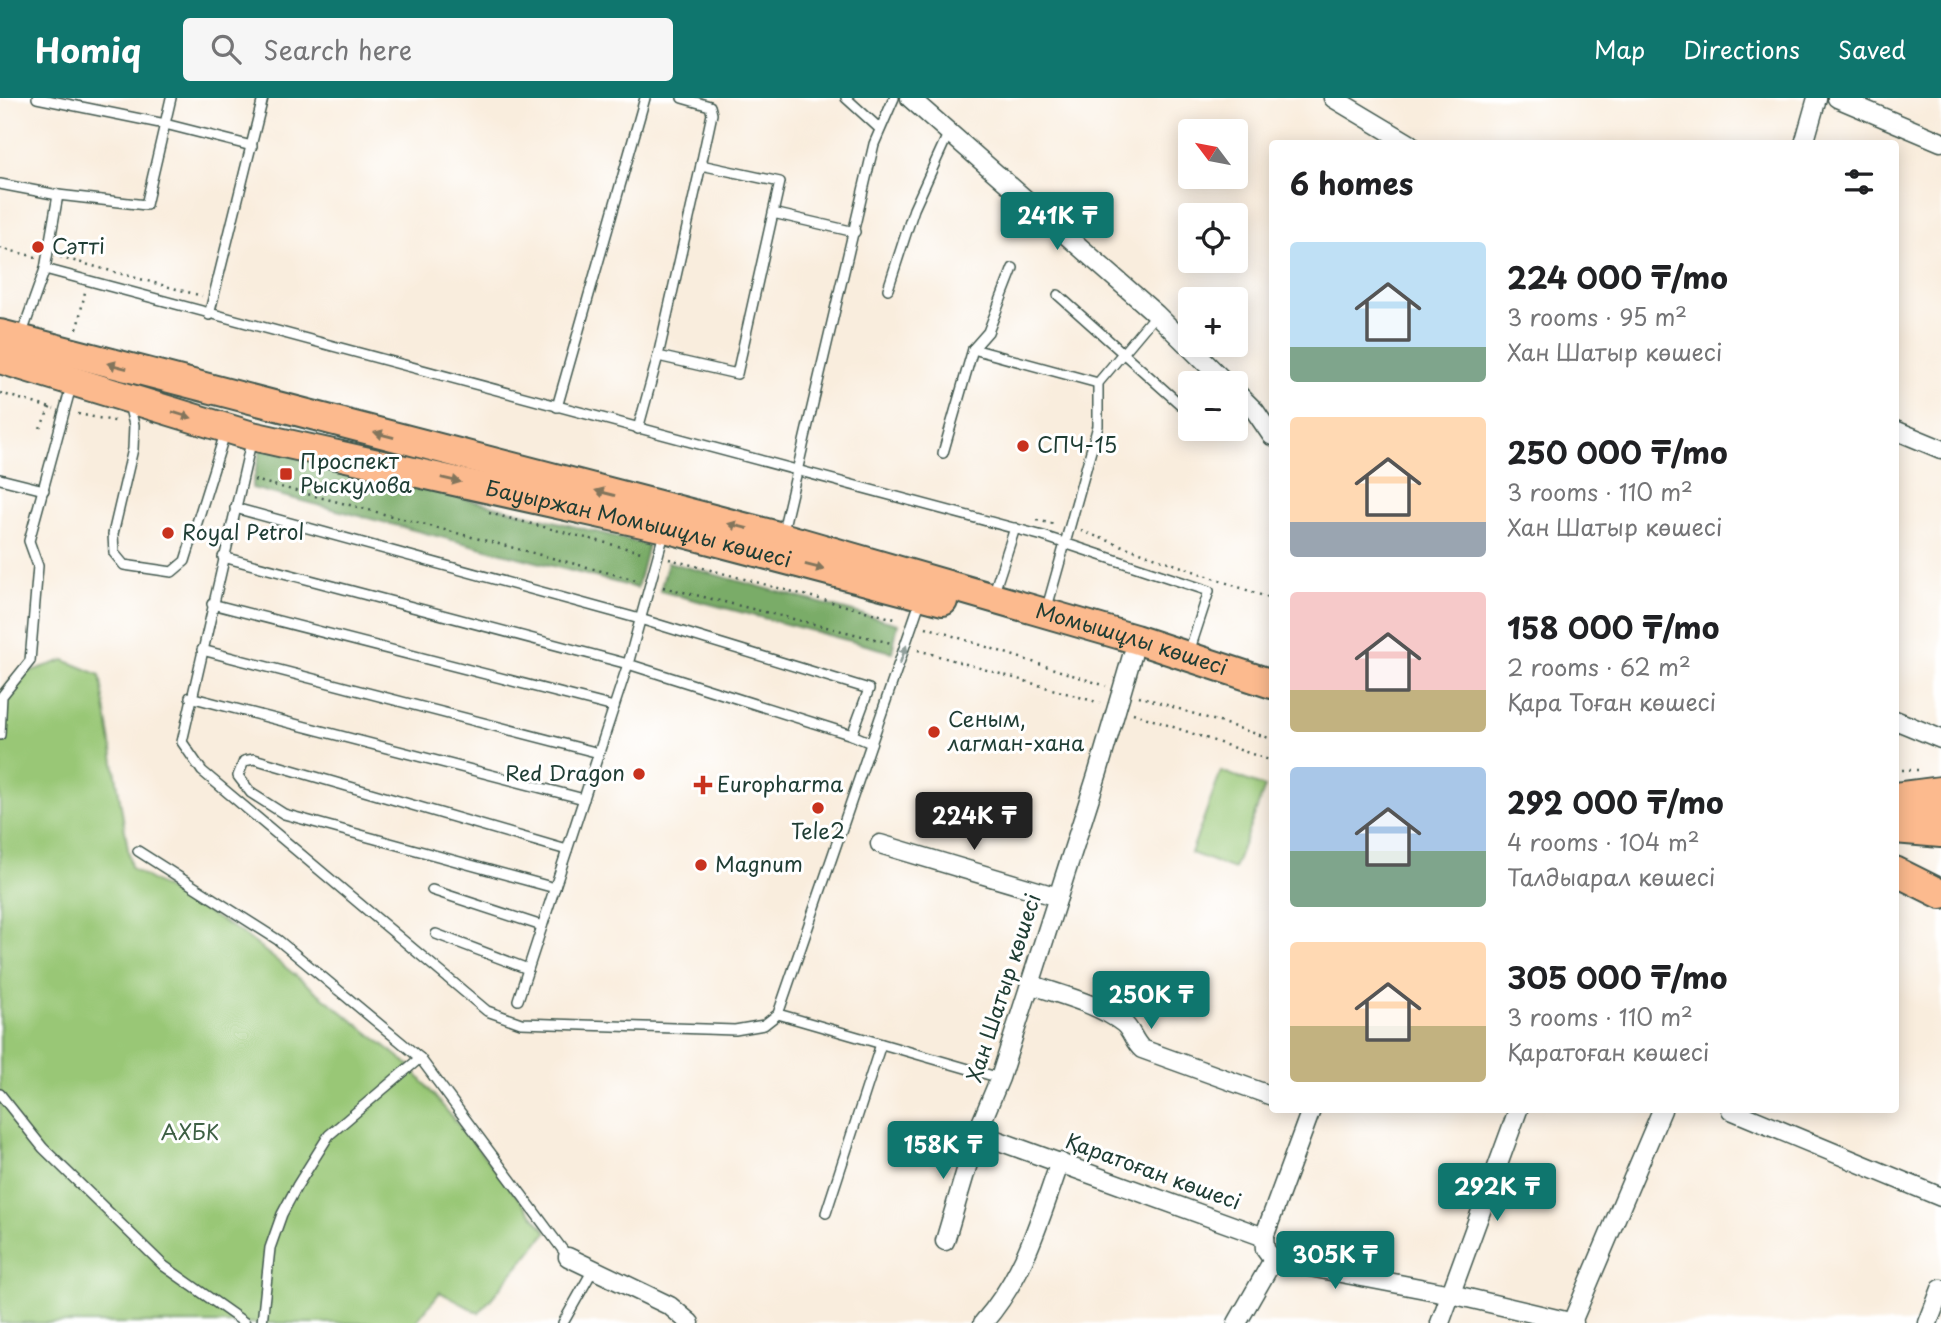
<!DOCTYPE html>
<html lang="en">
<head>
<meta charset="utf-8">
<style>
	:root { --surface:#fff; --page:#f6f6f6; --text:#202124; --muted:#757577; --accent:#0f766e }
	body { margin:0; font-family:"Playpen Sans",sans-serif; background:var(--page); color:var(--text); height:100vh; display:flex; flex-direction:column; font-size:26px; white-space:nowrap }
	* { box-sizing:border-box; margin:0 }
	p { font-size:23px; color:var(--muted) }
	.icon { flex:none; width:38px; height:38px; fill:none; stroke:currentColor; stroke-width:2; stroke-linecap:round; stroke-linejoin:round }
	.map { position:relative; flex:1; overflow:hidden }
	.drawer { position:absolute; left:1269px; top:42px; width:630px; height:973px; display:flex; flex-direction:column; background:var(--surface); border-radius:7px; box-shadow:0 4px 18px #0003 }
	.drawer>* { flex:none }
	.needle { width:46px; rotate:302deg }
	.fabs { position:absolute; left:1178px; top:21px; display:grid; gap:14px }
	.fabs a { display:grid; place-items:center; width:70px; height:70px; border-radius:7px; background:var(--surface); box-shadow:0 4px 18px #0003; font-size:35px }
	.price { position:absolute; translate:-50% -60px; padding:0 16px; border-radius:7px; background:var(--accent); color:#fff; font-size:23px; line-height:46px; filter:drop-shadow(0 2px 4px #0008) }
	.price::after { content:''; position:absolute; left:50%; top:42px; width:21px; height:16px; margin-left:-10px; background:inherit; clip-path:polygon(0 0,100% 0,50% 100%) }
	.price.on { background:#222; color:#fff }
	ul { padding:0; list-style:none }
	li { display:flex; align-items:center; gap:21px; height:175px; padding:0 21px }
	li span { display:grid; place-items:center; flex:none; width:196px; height:140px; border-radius:7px; color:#555 }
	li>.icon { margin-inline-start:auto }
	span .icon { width:84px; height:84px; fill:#fffc; stroke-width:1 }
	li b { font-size:30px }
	h2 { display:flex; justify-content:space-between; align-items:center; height:84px; padding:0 21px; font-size:30px }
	header { display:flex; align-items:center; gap:42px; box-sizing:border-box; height:98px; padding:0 35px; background:var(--accent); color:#fff }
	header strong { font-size:33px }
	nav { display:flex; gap:38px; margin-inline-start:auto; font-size:24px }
	.search { width:490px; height:63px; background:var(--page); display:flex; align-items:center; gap:18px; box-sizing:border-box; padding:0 24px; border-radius:7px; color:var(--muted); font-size:26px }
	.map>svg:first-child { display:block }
	.green { fill:#99c776; stroke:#5c8255; stroke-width:2 }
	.forest { fill:#7aac67; stroke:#4c744e; stroke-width:2 }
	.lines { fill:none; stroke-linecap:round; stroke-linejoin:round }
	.service-casing { stroke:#40574d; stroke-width:12 }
	.minor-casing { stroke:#40574d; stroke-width:21 }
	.primary-casing { stroke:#40574d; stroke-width:32 }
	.path { stroke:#40574d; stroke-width:2.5; stroke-dasharray:2 5; stroke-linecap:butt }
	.service { stroke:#fff; stroke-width:9 }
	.minor { stroke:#fff; stroke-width:18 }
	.primary { stroke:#fcba8e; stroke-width:28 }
	.oneway { fill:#82755c }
	.oneway2 { fill:#8f9e9a }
	.poi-dot { fill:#c8321e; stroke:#fff; stroke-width:2.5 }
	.labels { text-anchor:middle; stroke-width:6; stroke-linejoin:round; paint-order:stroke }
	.poi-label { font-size:21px; fill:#1f3d34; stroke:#fff; text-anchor:start }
	.street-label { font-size:21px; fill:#1f3d34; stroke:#fff }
	.park-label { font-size:21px; fill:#3e6044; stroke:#fff }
</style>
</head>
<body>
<header>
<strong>Homiq</strong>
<div class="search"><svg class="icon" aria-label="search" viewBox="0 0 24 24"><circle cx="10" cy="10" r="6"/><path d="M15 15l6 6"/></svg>Search here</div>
<nav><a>Map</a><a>Directions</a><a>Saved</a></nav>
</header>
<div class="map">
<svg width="1941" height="1225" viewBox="0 0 1941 1225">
	<rect width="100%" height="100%" fill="#fff"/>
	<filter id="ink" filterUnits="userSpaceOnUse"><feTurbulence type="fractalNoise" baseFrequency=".0143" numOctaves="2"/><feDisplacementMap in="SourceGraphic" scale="14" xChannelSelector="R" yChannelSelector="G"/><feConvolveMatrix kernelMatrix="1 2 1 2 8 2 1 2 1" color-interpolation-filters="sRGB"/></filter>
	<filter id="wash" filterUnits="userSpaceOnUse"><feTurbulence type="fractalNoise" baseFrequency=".00686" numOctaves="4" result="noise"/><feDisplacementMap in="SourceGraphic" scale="28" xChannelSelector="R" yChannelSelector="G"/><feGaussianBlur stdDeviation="1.57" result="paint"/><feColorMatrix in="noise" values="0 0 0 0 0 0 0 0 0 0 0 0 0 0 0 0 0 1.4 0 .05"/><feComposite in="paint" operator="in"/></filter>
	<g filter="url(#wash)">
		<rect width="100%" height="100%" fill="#f9eddd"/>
		<g class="green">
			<path d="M64,562L100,577L131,770L242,835L409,967L547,1134L479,1215L440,1194L415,1225H0V596L13,579Z"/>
			<path d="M1221,673L1265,689L1234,771L1191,755Z"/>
		</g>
		<g class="forest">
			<path d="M261,349L648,447L637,490L252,390Z"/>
			<path d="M668,464L898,526L892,554L660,493Z"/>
		</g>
	</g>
	<g filter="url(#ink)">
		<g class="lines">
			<g class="service-casing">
				<g id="service">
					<path d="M37,0L165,26L252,48"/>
					<path d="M682,0L710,8L712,16L701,67"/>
					<path d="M846,0L880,31"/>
					<path d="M0,86L58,97"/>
					<path d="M773,115L780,84L701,67L658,258L737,276L773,115L855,134"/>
					<path d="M45,171L1043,438L1209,493L1189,554"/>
					<path d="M888,191L914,111L949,34"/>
					<path d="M1058,197L1181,307"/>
					<path d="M209,217L263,0"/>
					<path d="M21,238L45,171L58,97L146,107L171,0"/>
					<path d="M973,251L1098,285"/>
					<path d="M129,306L134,327L133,351L113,436L114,455L124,467L172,474L185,463L226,332"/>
					<path d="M557,309L645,0"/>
					<path d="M638,331L658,258"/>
					<path d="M252,340L182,644L202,673L487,913L521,925L735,932L764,927L778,916L921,501"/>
					<path d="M943,355L973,251L988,234L1013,170"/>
					<path d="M0,381L44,392"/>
					<path d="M782,437L874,46L894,0"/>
					<path d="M223,459L628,566L852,637L869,591L640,521L235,410"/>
					<path d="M993,497L1015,430"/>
					<path d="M212,506L614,609"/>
					<path d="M1046,513L1098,328V285L1156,216"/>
					<path d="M202,552L599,655"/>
					<path d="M190,599L584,701"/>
					<path d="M0,637L2,598L30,563L38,468L29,443L72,285"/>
					<path d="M852,637L871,645"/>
					<path d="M138,753L278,842L420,960L568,1159"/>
					<path d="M555,790L284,716L251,695L238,678L244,663L254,661L567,752"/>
					<path d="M432,792L542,828"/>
					<path d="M436,836L528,871"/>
					<path d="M518,902L628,566L665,432"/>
					<path d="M778,916L1000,980"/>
					<path d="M0,996L43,1050L164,1168L245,1225"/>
					<path d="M826,1115L881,946"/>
					<path d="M262,1225L270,1150L282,1116L297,1088L329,1037L420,960"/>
					<path d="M563,1225L594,1170"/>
				</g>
			</g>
			<g class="minor-casing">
				<g id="minor">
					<path d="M910,0L1156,216L1226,285"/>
					<path d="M1333,0L1410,46"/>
					<path d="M1837,0L1941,44"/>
					<path d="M1804,46L1817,0"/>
					<path d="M1236,294L1255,313L1272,338"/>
					<path d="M1895,332L1941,351"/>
					<path d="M1895,622L1941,641"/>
					<path d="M880,746L1058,799"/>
					<path d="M1030,886C1060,897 1097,905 1123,925C1132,932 1133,943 1142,951L1272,998"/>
					<path d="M1731,1012L1941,1099"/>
					<path d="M977,1035L1264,1139L1311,1012"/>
					<path d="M1264,1139L1265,1151L1273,1162L1451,1196L1574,1225"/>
					<path d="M945,1143L977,1035L1000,980L1098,674L1132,558"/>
					<path d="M568,1159L670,1208L690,1225"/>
					<path d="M1572,1224L1662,1012"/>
					<path d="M983,1225C1025,1177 1039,1123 1060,1064"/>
					<path d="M1237,1225L1273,1162"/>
					<path d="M1440,1225L1518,1012"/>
					<path d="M1928,1225L1941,1191"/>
				</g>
			</g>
			<g class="primary-casing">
				<g id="primary">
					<path id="s1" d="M0,236L782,439L1135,541L1272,586"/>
					<path id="s2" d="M0,261L252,338L665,430L943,503"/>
					<path d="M1895,699L1941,693"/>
					<path d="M1895,710L1941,714"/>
					<path d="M1895,731L1941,735"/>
					<path d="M1895,773L1941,796"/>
				</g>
			</g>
			<g class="path">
				<path d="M0,150L36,159"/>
				<path d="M60,159L202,198"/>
				<path d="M77,231L85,194"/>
				<path d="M0,295L54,311"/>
				<path d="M78,316L119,324"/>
				<path d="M40,330L51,308"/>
				<path d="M254,382L640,483"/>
				<path d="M489,415L645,455"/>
				<path d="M1037,422L1057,427"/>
				<path d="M1081,433L1272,501"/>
				<path d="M669,461L899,522"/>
				<path d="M663,489L891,545"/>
				<path d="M926,529L1106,588"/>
				<path d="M918,552L1100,605"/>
				<path d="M1139,598L1272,641"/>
				<path d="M1133,615L1272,663"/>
				<path d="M1895,672H1920"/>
			</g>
			<use href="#service" class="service"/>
			<use href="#minor" class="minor"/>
			<use href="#primary" class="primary"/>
		</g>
		<defs><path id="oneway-solid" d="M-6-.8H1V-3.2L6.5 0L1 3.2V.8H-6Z" transform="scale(1.75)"/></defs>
		<g class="oneway">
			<use href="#oneway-solid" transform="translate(117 268) rotate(-165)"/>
			<use href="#oneway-solid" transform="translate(182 317) rotate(17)"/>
			<use href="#oneway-solid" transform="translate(384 337) rotate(-165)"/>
			<use href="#oneway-solid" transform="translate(451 382) rotate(13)"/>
			<use href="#oneway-solid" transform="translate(605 395) rotate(-165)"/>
			<use href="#oneway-solid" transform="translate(738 428) rotate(-166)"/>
			<use href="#oneway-solid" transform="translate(815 469) rotate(15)"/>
		</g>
		<use class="oneway2" href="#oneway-solid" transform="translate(903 557) rotate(-70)"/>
	</g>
	<g class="poi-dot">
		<circle cx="38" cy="149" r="7"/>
		<circle cx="1023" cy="348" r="7"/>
		<rect x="279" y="369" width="14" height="14" rx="3.5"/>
		<circle cx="168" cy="435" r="7"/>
		<circle cx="934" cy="634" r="7"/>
		<circle cx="639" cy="676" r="7"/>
		<path d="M699.5 676.5h7v7h7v7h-7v7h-7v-7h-7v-7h7z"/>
		<circle cx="818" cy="710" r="7"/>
		<circle cx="701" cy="767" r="7"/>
	</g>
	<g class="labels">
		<g class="poi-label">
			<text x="52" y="156">Сәтті</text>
			<text x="1037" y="355">СПЧ-15</text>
			<text x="300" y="371">Проспект<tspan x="300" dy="24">Рыскулова</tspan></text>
			<text x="182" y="442">Royal Petrol</text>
			<text x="948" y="629">Сеным,<tspan x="948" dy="24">лагман-хана</tspan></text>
			<text x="625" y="683" text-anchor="end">Red Dragon</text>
			<text x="717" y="694">Europharma</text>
			<text x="818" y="741" text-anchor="middle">Tele2</text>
			<text x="715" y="774">Magnum</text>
		</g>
		<g class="street-label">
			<text dy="7" stroke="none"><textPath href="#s2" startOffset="660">Бауыржан Момышұлы көшесі</textPath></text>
			<text dy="7" stroke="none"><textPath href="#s1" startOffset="1172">Момышұлы көшесі</textPath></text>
			<text transform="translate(1004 890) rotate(-72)" y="7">Хан Шатыр көшесі</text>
			<text transform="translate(1153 1074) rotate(20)" y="7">Қаратоған көшесі</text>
		</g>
		<g class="park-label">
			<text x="190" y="1042">АХБК</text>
		</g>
	</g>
</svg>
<div class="fabs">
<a><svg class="needle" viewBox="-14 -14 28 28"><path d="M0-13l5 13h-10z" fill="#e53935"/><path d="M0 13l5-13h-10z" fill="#757577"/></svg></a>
<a><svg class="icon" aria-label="locate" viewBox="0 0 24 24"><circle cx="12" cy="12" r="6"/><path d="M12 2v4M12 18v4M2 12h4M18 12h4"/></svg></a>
<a>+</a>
<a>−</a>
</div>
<b class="price" style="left:1057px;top:154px">241K ₸</b>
<b class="price on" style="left:974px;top:754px">224K ₸</b>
<b class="price" style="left:1151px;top:933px">250K ₸</b>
<b class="price" style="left:943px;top:1083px">158K ₸</b>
<b class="price" style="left:1497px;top:1125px">292K ₸</b>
<b class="price" style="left:1335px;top:1193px">305K ₸</b>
<section class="drawer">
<h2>6 homes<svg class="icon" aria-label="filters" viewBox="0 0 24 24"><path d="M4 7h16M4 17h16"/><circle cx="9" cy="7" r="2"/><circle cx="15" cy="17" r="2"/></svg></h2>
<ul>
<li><span style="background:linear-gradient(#bfe0f5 75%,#7fa58c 0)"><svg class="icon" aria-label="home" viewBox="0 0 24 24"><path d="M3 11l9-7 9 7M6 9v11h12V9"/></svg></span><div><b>224 000 ₸/mo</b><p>3 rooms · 95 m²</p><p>Хан Шатыр көшесі</p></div></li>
<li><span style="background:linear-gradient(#ffd9b3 75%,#9aa5b1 0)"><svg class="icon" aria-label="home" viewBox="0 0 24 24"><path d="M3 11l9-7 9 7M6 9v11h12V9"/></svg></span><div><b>250 000 ₸/mo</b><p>3 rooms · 110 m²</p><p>Хан Шатыр көшесі</p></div></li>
<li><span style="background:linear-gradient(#f6c9c9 70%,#c2b280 0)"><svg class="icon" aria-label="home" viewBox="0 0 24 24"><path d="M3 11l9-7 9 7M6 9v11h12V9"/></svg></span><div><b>158 000 ₸/mo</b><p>2 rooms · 62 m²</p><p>Қара Тоған көшесі</p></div></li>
<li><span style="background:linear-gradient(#a9c7e8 60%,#7fa58c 0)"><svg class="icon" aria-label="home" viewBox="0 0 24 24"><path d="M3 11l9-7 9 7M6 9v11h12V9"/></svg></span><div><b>292 000 ₸/mo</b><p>4 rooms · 104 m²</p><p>Талдыарал көшесі</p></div></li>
<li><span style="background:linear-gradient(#ffd9b3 60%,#c2b280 0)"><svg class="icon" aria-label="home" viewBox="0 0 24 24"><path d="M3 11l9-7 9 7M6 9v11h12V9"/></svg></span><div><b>305 000 ₸/mo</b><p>3 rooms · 110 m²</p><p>Қаратоған көшесі</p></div></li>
</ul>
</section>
</div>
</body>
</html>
